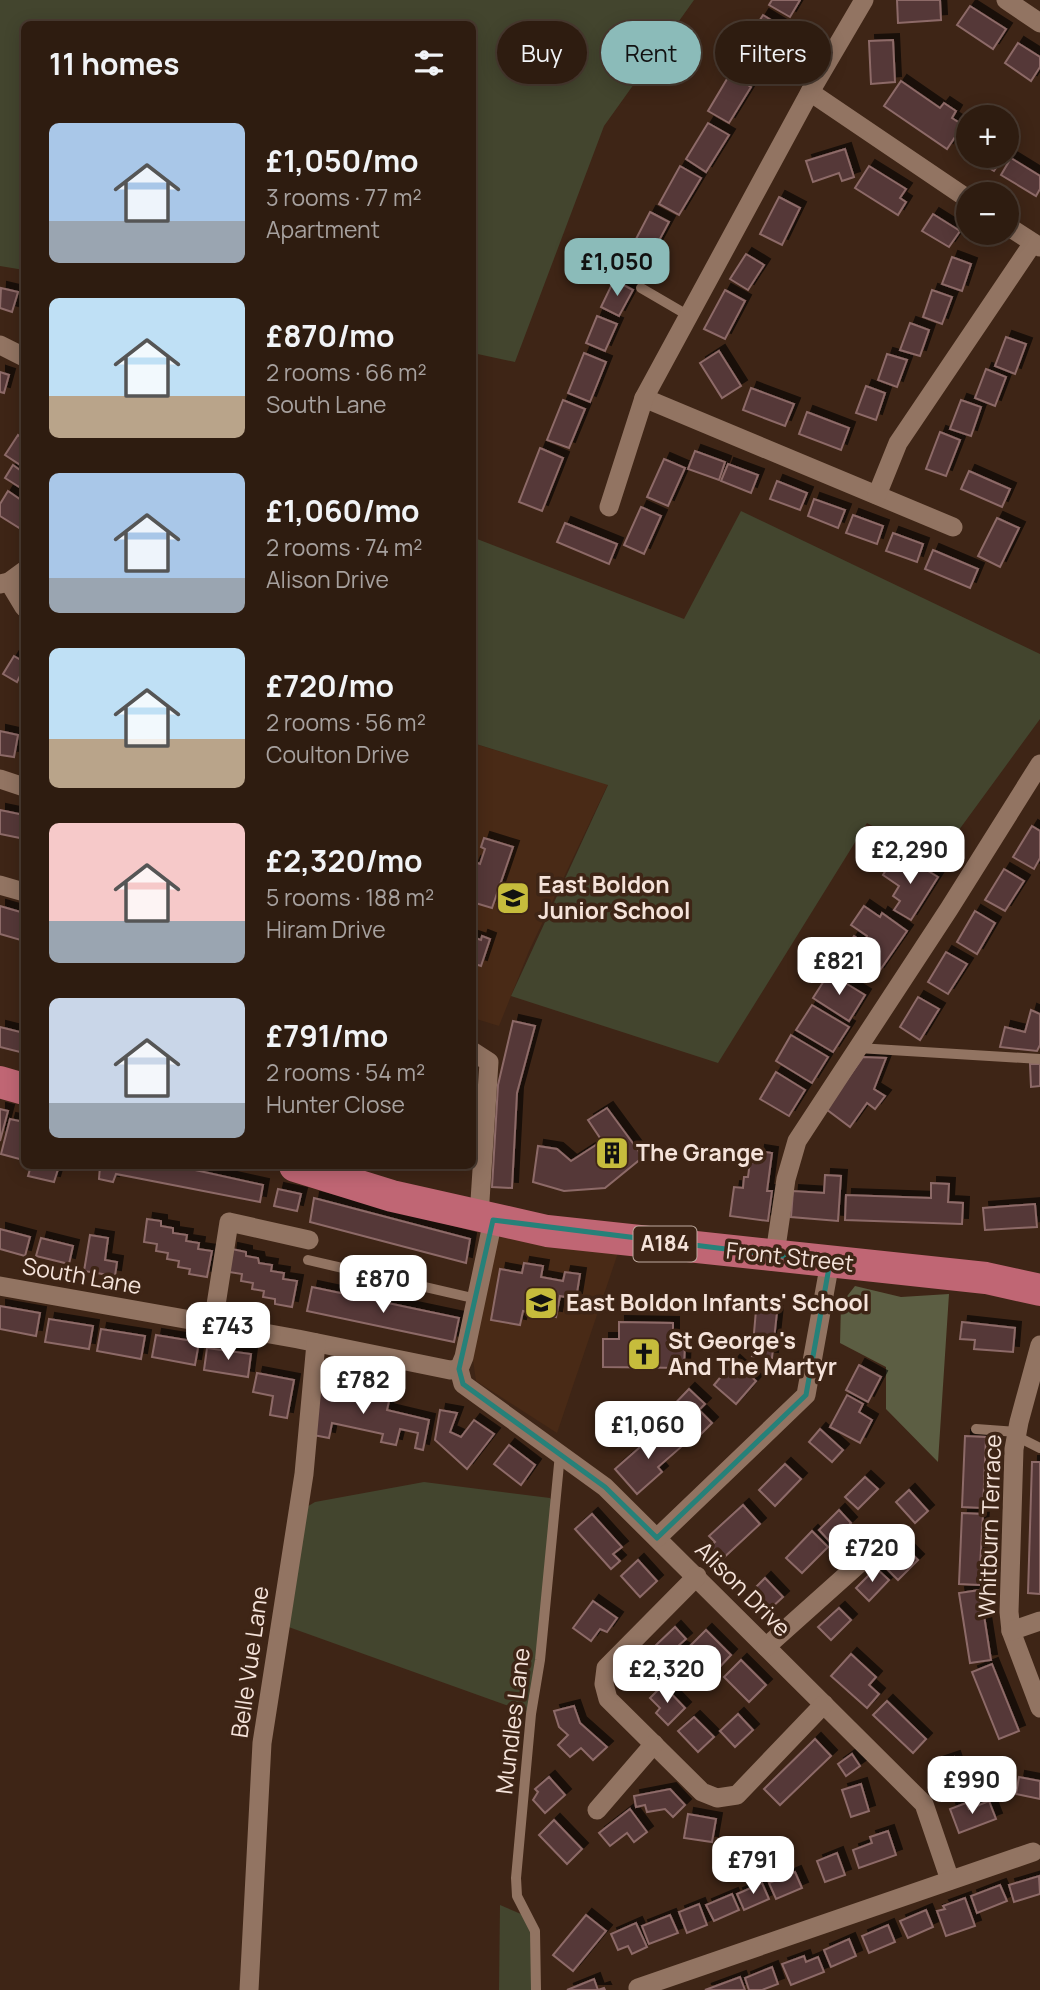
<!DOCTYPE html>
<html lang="en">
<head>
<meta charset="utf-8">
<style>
	:root { --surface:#2e1c10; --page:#3a291e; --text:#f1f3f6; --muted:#a7a19f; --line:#493a30; --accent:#8bbbb9 }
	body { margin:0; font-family:Manrope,sans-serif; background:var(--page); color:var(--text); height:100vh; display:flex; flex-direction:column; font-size:26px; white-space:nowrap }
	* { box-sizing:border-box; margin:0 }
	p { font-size:23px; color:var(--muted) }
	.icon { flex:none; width:38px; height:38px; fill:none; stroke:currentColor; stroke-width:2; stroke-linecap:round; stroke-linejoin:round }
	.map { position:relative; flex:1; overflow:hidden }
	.drawer { position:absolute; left:21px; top:21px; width:455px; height:1148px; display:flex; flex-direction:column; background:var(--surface); border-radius:10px; box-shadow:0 4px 18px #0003,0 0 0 2px var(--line) }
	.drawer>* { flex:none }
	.guide { position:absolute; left:497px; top:21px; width:438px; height:63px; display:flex; gap:14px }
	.fabs { position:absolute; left:956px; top:105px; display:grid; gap:14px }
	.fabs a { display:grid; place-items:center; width:63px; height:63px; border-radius:50%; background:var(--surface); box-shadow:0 4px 18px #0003,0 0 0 2px var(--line); font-size:35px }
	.price { position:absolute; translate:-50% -60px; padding:0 16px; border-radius:14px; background:#fff; color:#222; font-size:23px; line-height:46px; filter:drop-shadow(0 2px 4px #0008) }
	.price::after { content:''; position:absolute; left:50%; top:42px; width:21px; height:16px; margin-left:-10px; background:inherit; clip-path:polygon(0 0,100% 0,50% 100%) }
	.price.active { background:var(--accent); color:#111 }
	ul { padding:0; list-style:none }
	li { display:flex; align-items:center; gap:21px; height:175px; padding:0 28px }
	li span { display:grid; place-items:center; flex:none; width:196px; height:140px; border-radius:10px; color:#555 }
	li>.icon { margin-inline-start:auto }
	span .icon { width:84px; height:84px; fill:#fffc; stroke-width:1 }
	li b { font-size:30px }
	h2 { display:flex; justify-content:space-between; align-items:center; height:84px; padding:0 28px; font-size:30px }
	.tag { padding:0 24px; border-radius:32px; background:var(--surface); box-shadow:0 4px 18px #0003,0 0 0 2px var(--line); font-size:24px; line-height:63px }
	.tag.active { background:var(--accent); color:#111 }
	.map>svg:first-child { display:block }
	.built { fill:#492a16 }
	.green { fill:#43452e }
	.forest { fill:#5c5e43 }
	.building { fill:#553837; stroke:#8d6a68; stroke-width:2; filter:url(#shadow) }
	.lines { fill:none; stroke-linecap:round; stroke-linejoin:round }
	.lane { stroke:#927462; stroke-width:10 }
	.street { stroke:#927462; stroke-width:19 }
	.primary { stroke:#c06674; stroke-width:32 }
	.marked { fill:none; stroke:#268179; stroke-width:5; stroke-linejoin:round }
	.labels { text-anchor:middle; stroke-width:7; stroke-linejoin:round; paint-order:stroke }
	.shield { fill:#3e2516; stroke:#beaa9f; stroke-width:2 }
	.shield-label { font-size:21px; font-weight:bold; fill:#f5e3da }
	.poi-label { font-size:23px; font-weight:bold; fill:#f5e3da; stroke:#3e2516; text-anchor:start }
	.street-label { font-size:23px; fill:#f5e3da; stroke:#3e2516 }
</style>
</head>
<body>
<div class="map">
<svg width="1040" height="1990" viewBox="0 0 1040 1990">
	<defs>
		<filter id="shadow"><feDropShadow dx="6" dy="-6" stdDeviation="0" flood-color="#0009"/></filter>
	</defs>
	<rect width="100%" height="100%" fill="#3e2516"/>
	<g class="built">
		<path d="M472,743L608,784L529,951L499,1026L473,1018Z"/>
		<path d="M495,1235L618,1253L557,1433L476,1381L472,1353Z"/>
	</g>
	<g class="green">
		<path d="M0,0H694L604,126L515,362L473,353L472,24H24V270L0,266Z"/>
		<path d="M741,511L1040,654V719L937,860L867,823L718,1063L511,996L608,785L473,743L472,537L684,619Z"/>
		<path d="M424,1482L550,1498L553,1503L537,1657L528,1713L283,1625L305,1508L315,1502Z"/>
		<path d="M500,1905L521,1914L533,1932V1990H499Z"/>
	</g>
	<path class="forest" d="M855,1286L901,1297L949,1294L938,1462L886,1409V1367L840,1343L841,1304Z"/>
	<g class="building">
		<path d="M772,0H800L790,17L769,5Z"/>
		<path d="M897,0H940L941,20L898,23Z"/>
		<path d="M970,6L1006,29L993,49L957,25Z"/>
		<path d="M763,15L781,26L771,42L753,31Z"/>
		<path d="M893,40L895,82L871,84L869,41Z"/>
		<path d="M749,41L768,52L755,76L735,64Z"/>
		<path d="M1018,43L1040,57V67L1031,81L1005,63Z"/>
		<path d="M730,74L751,87L729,123L708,111Z"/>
		<path d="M901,81L940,108L944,103L956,111L952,118L963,125L947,149L884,106Z"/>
		<path d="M708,123L729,135L706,172L686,159Z"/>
		<path d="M845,149L854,177L842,181L839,173L813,182L806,161Z"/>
		<path d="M969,156H1004L994,171Z"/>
		<path d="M1011,158L1040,176V189L1036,196L1001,175Z"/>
		<path d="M680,166L701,178L679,215L659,204Z"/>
		<path d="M869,166L906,189L900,198L906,202L898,215L855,188Z"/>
		<path d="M779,197L800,208L782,245L760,234Z"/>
		<path d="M650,212L669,222L655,248L636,239Z"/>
		<path d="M933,214L960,231L949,247L922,231Z"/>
		<path d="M631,245L650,255L637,281L618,272Z"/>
		<path d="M746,254L764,265L748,290L730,279Z"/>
		<path d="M952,257L971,264L962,291L942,284Z"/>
		<path d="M614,280L633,290L619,316L601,307Z"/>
		<path d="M1,288L18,292L12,312L0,308Z"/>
		<path d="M725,290L745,301L725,339L704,329Z"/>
		<path d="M932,290L952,297L942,324L923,317Z"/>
		<path d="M597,316L617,324L605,351L586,343Z"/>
		<path d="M910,323L929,330L920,356L900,350Z"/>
		<path d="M1006,337L1026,344L1015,374L995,366Z"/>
		<path d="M719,351L741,386L722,398L700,363Z"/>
		<path d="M584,353L606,362L590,402L568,393Z"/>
		<path d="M887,354L907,360L897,387L878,380Z"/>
		<path d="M986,369L1006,377L995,406L975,398Z"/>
		<path d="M0,372L9,375L4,393L0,392Z"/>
		<path d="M866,386L885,393L876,420L856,413Z"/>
		<path d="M751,388L794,404L785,426L743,410Z"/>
		<path d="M563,400L585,409L569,448L547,440Z"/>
		<path d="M961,400L981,407L971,436L950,429Z"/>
		<path d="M807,412L849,428L841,450L799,434Z"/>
		<path d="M940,432L960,440L946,476L926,469Z"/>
		<path d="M18,435L24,440V463L22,466L5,455Z"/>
		<path d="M540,448L563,458L542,511L519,502Z"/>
		<path d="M695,451L725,462L719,480L688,469Z"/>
		<path d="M664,459L685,468L668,506L647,497Z"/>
		<path d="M728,464L758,475L751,493L721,481Z"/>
		<path d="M13,465L24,473V490L5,478Z"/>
		<path d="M969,471L1010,489L1002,507L961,489Z"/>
		<path d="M777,481L807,493L800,510L770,499Z"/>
		<path d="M8,491L24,502V524L21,529L0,516V504Z"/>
		<path d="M814,499L845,510L838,528L808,516Z"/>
		<path d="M641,507L661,516L644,554L624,545Z"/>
		<path d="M853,515L883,526L877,544L846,533Z"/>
		<path d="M997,518L1019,528L1000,567L978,556Z"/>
		<path d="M565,523L617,544L609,564L557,542Z"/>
		<path d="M893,533L923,544L917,562L886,551Z"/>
		<path d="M933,550L978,569L970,588L925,569Z"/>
		<path d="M14,656L24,662V668L17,682L3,674Z"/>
		<path d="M0,731L18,735L14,757L0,755Z"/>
		<path d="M0,810L24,815L20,838L0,834Z"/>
		<path d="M1032,826L1040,831V858L1034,869L1013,857Z"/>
		<path d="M484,838L513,847L492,908L472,902V869L475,862L480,864L485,849L481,847Z"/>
		<path d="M893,858L909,868L913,862L938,877L911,920L894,910L900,901L893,896L899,886L883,875Z"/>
		<path d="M1004,869L1024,881L1005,911L985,900Z"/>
		<path d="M0,906L24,913V941L0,934Z"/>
		<path d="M864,906L880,917L882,913L907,931L878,973L845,949L854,936L865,943L867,936L851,925Z"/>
		<path d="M975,911L995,923L977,954L957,942Z"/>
		<path d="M482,936L490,939L481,966L472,963V937L481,940Z"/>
		<path d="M946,952L967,964L948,994L928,982Z"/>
		<path d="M829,973L865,995L849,1021L813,998Z"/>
		<path d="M918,997L939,1009L920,1040L900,1027Z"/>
		<path d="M812,1005L849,1027L833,1052L796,1030Z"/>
		<path d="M1031,1010L1040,1014V1045L1037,1051L1000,1047L1005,1027L1025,1032Z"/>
		<path d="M513,1021L535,1026L517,1093L512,1188L492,1187L498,1085Z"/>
		<path d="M0,1027L24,1033V1053L0,1047Z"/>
		<path d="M791,1035L828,1057L812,1083L776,1061Z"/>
		<path d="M863,1057L886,1058L874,1089L885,1096L875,1109L867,1103L850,1127L826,1109Z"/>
		<path d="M1030,1064H1040V1086L1031,1087Z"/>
		<path d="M776,1072L805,1090L789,1116L760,1099Z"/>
		<path d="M607,1108L643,1157L605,1188L564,1191L533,1182L538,1146L557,1149L571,1161L602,1141L588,1120Z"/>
		<path d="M0,1109L8,1111L0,1141Z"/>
		<path d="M10,1119L24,1122L23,1160L1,1154Z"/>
		<path d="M759,1151L772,1153L767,1191H772L768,1221L730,1216L734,1187L743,1188L744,1177H748L750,1162L757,1163Z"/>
		<path d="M31,1166H59L54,1182L28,1176Z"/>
		<path d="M100,1166H177L263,1185L260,1202L116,1174L113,1182L99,1179Z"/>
		<path d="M825,1175L841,1176L838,1221L791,1217L793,1191L824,1193Z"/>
		<path d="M931,1183L949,1184L948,1202L963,1203L962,1224L845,1220L846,1195L931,1198Z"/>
		<path d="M278,1189L301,1194L297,1211L274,1206Z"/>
		<path d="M314,1198L470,1239L466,1263L310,1222Z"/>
		<path d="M1035,1204L1037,1227L985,1230L983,1208Z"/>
		<path d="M147,1219L161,1221V1226L173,1228V1233L187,1235L186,1241L199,1243L198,1249L212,1251L207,1277L189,1274L190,1269L178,1267L179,1261L167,1259L168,1253L156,1251L157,1244L144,1242Z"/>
		<path d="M0,1229L30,1237L25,1256L0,1249Z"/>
		<path d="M90,1235L108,1238L105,1260L117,1262L115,1276L84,1271Z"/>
		<path d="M41,1238L73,1246L69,1264L36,1256Z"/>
		<path d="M232,1249L246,1252V1256L258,1258L259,1263L272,1265L271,1271L284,1273L283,1279L297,1281L292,1307L275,1304V1299L263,1297L264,1291L252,1289L253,1283L241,1281L242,1274L229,1272Z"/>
		<path d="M524,1263L543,1266L541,1277L563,1281L565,1272L580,1274L576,1299L560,1296L556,1317L523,1311L520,1325L491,1320L500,1269L522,1273Z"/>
		<path d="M312,1287L459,1318L454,1342L307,1311Z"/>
		<path d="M0,1306L40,1313L36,1336L0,1329Z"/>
		<path d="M756,1310L777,1312L772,1358L752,1356Z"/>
		<path d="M49,1319L93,1326L89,1349L45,1342Z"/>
		<path d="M619,1322L673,1323V1342H685L684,1368L603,1367V1339H619Z"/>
		<path d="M962,1322L1015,1328L1013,1352L974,1349L975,1340L960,1339Z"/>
		<path d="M101,1329L145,1336L141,1359L97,1351Z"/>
		<path d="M156,1335L199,1342L195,1365L152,1357Z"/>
		<path d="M207,1348L251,1354L248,1377L204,1370Z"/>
		<path d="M734,1361L756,1381L736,1404L714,1385Z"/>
		<path d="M859,1365L881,1377L868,1402L846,1390Z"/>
		<path d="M257,1373L294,1380L287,1418L270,1415L273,1396L253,1392Z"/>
		<path d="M316,1385L389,1401L387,1410L429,1420L423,1450L415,1448L418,1433L400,1429L396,1445L381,1442L383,1434L332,1423L329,1438L313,1435Z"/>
		<path d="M689,1389L705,1404L699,1410L712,1423L693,1442L665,1414Z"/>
		<path d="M847,1395L863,1404L859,1412L872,1420L860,1443L830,1427Z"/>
		<path d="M440,1410L457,1413L450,1432L461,1437L474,1420L494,1434L467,1469L435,1440Z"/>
		<path d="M663,1427L681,1447L658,1467L662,1472L637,1494L615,1469Z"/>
		<path d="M820,1429L843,1450L832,1462L809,1442Z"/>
		<path d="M965,1436L986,1437L983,1508L962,1507Z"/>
		<path d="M509,1445L535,1465L521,1485L494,1464Z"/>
		<path d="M1032,1462H1040V1594L1028,1593Z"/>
		<path d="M785,1464L801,1479L775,1506L759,1490Z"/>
		<path d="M865,1477L878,1489L858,1509L845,1497Z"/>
		<path d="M909,1490L928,1511L915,1523L896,1502Z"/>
		<path d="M743,1505L760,1524L719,1562L707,1549L715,1542L709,1536Z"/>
		<path d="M839,1510L851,1523L831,1543L819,1530Z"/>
		<path d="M962,1513L983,1514L979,1585L959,1584Z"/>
		<path d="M592,1514L622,1547L613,1554L620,1561L611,1569L575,1529Z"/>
		<path d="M812,1531L828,1547L802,1573L786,1558Z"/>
		<path d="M905,1547L918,1560L898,1580L885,1567Z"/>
		<path d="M638,1560L657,1581L640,1597L621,1576Z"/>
		<path d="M876,1568L889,1580L869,1601L856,1588Z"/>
		<path d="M765,1578L783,1597L770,1609L752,1591Z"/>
		<path d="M980,1590L991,1660L970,1663L959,1593Z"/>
		<path d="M593,1601L617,1618L607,1632L600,1629L591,1641L573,1628Z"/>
		<path d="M839,1608L851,1620L831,1640L818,1627Z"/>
		<path d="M675,1627L686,1639L678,1646L687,1651L656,1680L648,1671L641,1677L632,1668Z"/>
		<path d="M706,1630L731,1655L715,1672L689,1647Z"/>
		<path d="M851,1654L876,1677L869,1685L879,1694L867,1708L831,1676Z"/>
		<path d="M741,1660L766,1685L749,1702L724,1677Z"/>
		<path d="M992,1664L1019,1731L999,1739L972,1672Z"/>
		<path d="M663,1685L685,1708L668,1725L656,1713L660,1708L650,1698Z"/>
		<path d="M887,1701L926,1739L913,1753L873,1715Z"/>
		<path d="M574,1706L580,1723L607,1747L593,1760L581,1748L570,1757L558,1745L568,1735L559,1727L554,1711Z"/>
		<path d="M738,1714L753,1730L735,1747L720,1731Z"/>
		<path d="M694,1717L714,1737L698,1752L678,1731Z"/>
		<path d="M815,1739L831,1756L780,1805L764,1789Z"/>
		<path d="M852,1754L860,1766L846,1776L838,1764Z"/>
		<path d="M954,1757L964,1787L944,1794L933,1764Z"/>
		<path d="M549,1777L565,1795L545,1813L533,1800L538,1792L535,1789Z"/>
		<path d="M1019,1777L1040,1781V1799L1016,1794Z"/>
		<path d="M861,1784L869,1811L851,1817L842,1790Z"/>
		<path d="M670,1789L685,1805L673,1817L665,1809L647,1812L645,1805L636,1807L634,1796Z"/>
		<path d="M989,1801L996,1819L959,1833L950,1809L966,1803L969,1809Z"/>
		<path d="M630,1809L647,1832L634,1842L627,1833L610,1846L599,1833Z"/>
		<path d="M688,1814L716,1819L712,1842L684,1838Z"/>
		<path d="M554,1820L582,1849L567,1864L539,1835Z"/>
		<path d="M888,1831L896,1855L859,1868L853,1850L872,1843L870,1837Z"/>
		<path d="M837,1853L845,1875L825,1882L817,1861Z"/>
		<path d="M795,1872L802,1888L776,1899L769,1883Z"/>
		<path d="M1039,1876L1040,1894L1014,1902L1009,1885Z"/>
		<path d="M762,1883L769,1899L744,1910L737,1894Z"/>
		<path d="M1000,1885L1007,1901L977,1913L971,1896Z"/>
		<path d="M732,1894L739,1910L714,1921L706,1905Z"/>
		<path d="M965,1898L975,1926L946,1936L937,1911L945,1909L943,1906Z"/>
		<path d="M699,1904L707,1925L687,1933L679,1912Z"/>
		<path d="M926,1910L933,1927L908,1938L900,1921Z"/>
		<path d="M586,1915L606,1931L573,1971L553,1955Z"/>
		<path d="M670,1915L678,1933L649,1944L642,1926Z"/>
		<path d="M636,1923L647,1947L632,1954L628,1946L618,1950L611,1934Z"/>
		<path d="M888,1925L895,1942L869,1953L862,1936Z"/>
		<path d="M849,1939L856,1956L831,1967L824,1950Z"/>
		<path d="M804,1956L806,1962L818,1957L824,1972L791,1985L782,1964Z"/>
		<path d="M772,1967L778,1984L762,1990H749L745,1978Z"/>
		<path d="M740,1977L745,1990H705Z"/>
		<path d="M594,1979L598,1990L604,1988L605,1990H567Z"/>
	</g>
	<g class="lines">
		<g class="lane">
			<path d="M641,288L689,316"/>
			<path d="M858,1048L1040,1059"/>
			<path d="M308,1260L477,1299"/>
			<path d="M976,1429L1017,1432"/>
			<path d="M1016,1436L1040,1448"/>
			<path d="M536,1990L535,1931L517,1896L516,1878L531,1714L540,1660L560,1454"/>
		</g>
		<g class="street">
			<path d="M1006,0L1040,23"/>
			<path d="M810,92L968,199"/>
			<path d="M1006,225L1040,247"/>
			<path d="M0,345L24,357"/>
			<path d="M644,398L953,527"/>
			<path d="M877,495L898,443L1033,243"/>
			<path d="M609,507L644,398L810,92L864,0"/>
			<path d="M9,582L24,607"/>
			<path d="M0,584L9,582L24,571"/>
			<path d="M0,779L24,787"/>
			<path d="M0,885L24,892"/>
			<path d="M472,1051L489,1062L479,1216"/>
			<path d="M775,1254L786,1179L797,1141L949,909L1040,764"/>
			<path d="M0,1286L298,1339L450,1370L459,1369"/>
			<path d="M213,1324L229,1222L309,1240"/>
			<path d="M1040,1345L1019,1422L1014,1449L1009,1612L1011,1631L1040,1708"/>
			<path d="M459,1369L463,1384L605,1487L924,1804L950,1880"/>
			<path d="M459,1369L464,1357L493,1220"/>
			<path d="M657,1538L806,1395L830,1262"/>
			<path d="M697,1576L606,1668L604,1684L608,1699L702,1792L717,1798L737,1795L824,1704"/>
			<path d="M1011,1631L1040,1621"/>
			<path d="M766,1647L890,1536"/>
			<path d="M597,1810L654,1744"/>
			<path d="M638,1988L1033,1852"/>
			<path d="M249,1990L262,1743L304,1474L316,1343"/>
		</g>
		<g class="primary">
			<path d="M0,1082L24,1089"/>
			<path d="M295,1166L392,1196L547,1231L986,1278L1040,1290"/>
		</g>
	</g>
	<path class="marked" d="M493,1220L830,1262L806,1395L657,1538L605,1487L463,1384L459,1369Z"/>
	<defs>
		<g id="school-square" transform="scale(1.75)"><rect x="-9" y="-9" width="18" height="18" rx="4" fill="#c6bc3c" stroke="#3e2516"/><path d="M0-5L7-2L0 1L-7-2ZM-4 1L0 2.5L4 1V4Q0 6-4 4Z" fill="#111"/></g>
		<g id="building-square" transform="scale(1.75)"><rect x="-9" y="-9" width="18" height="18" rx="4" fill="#c6bc3c" stroke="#3e2516"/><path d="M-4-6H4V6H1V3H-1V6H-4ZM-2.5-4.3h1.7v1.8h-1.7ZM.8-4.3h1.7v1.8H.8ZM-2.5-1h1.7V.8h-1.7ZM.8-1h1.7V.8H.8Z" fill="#111"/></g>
		<g id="church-square" transform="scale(1.75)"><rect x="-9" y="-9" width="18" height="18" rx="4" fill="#c6bc3c" stroke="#3e2516"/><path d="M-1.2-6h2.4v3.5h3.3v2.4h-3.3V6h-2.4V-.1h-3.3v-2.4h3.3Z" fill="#111"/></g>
	</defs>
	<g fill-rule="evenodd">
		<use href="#school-square" x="513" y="898"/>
		<use href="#building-square" x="612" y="1153"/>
		<use href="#school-square" x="541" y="1303"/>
		<use href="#church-square" x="644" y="1354"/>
	</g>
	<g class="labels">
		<rect class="shield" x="633.5" y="1226.5" width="63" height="35" rx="5"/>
		<g class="shield-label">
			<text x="665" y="1251">A184</text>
		</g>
		<g class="poi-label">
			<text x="538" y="893">East Boldon<tspan x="538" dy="26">Junior School</tspan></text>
			<text x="636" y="1161">The Grange</text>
			<text x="566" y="1311">East Boldon Infants' School</text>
			<text x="668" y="1349">St George's<tspan x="668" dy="26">And The Martyr</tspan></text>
		</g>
		<g class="street-label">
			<text transform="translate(790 1257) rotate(6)" y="8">Front Street</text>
			<text transform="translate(82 1276) rotate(10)" y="8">South Lane</text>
			<text transform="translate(990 1526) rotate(-88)" y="8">Whitburn Terrace</text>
			<text transform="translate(743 1589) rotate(45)" y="8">Alison Drive</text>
			<text transform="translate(250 1662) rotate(-82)" y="8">Belle Vue Lane</text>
			<text transform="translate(513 1721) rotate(-83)" y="8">Mundles Lane</text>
		</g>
	</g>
</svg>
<div class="fabs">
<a>+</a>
<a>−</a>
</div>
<b class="price active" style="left:617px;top:298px">£1,050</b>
<b class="price" style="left:910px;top:886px">£2,290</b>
<b class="price" style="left:839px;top:997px">£821</b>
<b class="price" style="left:383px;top:1315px">£870</b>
<b class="price" style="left:228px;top:1362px">£743</b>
<b class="price" style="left:363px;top:1416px">£782</b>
<b class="price" style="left:648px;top:1461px">£1,060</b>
<b class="price" style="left:872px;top:1584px">£720</b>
<b class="price" style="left:667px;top:1705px">£2,320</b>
<b class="price" style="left:972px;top:1816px">£990</b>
<b class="price" style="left:753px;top:1896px">£791</b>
<div class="guide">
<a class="tag">Buy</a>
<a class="tag active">Rent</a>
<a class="tag">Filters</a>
</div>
<section class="drawer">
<h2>11 homes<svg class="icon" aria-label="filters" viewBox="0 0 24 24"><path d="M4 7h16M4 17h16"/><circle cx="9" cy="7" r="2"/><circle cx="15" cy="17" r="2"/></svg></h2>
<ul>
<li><span style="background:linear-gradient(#a9c7e8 70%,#9aa5b1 0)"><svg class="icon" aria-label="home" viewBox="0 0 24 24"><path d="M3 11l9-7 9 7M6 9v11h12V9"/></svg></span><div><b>£1,050/mo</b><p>3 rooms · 77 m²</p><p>Apartment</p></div></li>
<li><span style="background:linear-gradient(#bfe0f5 70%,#b9a48a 0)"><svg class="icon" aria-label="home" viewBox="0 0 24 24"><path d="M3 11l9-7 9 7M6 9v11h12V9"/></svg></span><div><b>£870/mo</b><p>2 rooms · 66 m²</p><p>South Lane</p></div></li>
<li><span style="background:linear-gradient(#a9c7e8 75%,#9aa5b1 0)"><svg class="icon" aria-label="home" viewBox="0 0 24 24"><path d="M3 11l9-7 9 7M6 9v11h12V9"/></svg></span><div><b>£1,060/mo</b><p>2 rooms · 74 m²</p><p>Alison Drive</p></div></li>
<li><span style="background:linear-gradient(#bfe0f5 65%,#b9a48a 0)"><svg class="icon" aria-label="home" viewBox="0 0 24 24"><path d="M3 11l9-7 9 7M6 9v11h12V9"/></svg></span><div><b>£720/mo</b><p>2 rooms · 56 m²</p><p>Coulton Drive</p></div></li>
<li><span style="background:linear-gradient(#f6c9c9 70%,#9aa5b1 0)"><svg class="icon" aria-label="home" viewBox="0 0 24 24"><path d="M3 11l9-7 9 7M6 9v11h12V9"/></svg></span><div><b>£2,320/mo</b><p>5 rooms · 188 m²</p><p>Hiram Drive</p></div></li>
<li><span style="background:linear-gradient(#c9d6e8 75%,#9aa5b1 0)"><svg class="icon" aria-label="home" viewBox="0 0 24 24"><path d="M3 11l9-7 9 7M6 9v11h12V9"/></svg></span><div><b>£791/mo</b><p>2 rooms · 54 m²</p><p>Hunter Close</p></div></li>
</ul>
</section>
</div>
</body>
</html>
